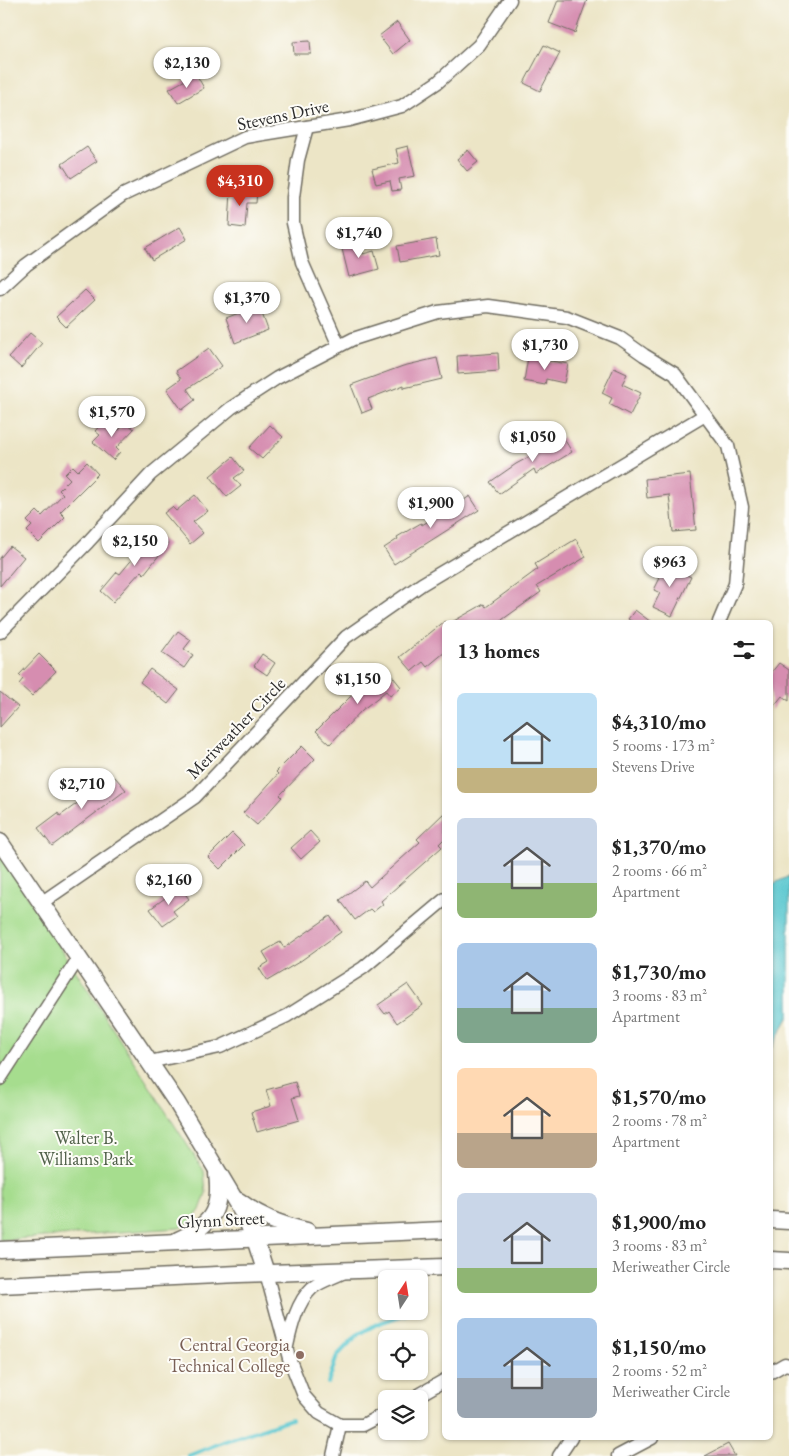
<!DOCTYPE html>
<html lang="en">
<head>
<meta charset="utf-8">
<style>
	:root { --surface:#fff; --page:#f2f2f2; --text:#222; --muted:#767676; --accent:#c8321e }
	body { margin:0; font-family:"EB Garamond",serif; background:var(--page); color:var(--text); height:100vh; display:flex; flex-direction:column; font-size:19px; white-space:nowrap }
	* { box-sizing:border-box; margin:0 }
	p { font-size:16px; color:var(--muted) }
	.icon { flex:none; width:28px; height:28px; fill:none; stroke:currentColor; stroke-width:2; stroke-linecap:round; stroke-linejoin:round }
	.map { position:relative; flex:1; overflow:hidden }
	.side { position:absolute; left:442px; top:620px; width:331px; height:820px; display:flex; flex-direction:column; background:var(--surface); border-radius:8px; box-shadow:0 1px 4px #0004 }
	.side>* { flex:none }
	.needle { width:32px; rotate:12deg }
	.tools { position:absolute; left:378px; top:1270px; display:grid; gap:10px }
	.tools a { display:grid; place-items:center; width:50px; height:50px; border-radius:8px; background:var(--surface); box-shadow:0 1px 4px #0004; font-size:25px }
	.price { position:absolute; translate:-50% -42px; padding:0 11px; border-radius:18px; background:#fff; color:#222; font-size:16px; line-height:32px; filter:drop-shadow(0 1px 2px #0008) }
	.price::after { content:''; position:absolute; left:50%; top:30px; width:15px; height:11px; margin-left:-8px; background:inherit; clip-path:polygon(0 0,100% 0,50% 100%) }
	.price.current { background:var(--accent); color:#fff }
	ul { padding:0; list-style:none }
	li { display:flex; align-items:center; gap:15px; height:125px; padding:0 15px }
	li span { display:grid; place-items:center; flex:none; width:140px; height:100px; border-radius:8px; color:#555 }
	li>.icon { margin-inline-start:auto }
	span .icon { width:60px; height:60px; fill:#fffc; stroke-width:1 }
	li b { font-size:21px }
	h2 { display:flex; justify-content:space-between; align-items:center; height:60px; padding:0 15px; font-size:21px }
	.map>svg:first-child { display:block }
	.green { fill:#a6dd8e; stroke:#68845c }
	.water { fill:#5bc8d0; stroke:#437a7e }
	.lines { fill:none; stroke-linecap:round; stroke-linejoin:round }
	.stream { stroke:#5bc8d0; stroke-width:4 }
	.building { fill:#d68db0 }
	.minor-casing { stroke:#6f6c61; stroke-width:15 }
	.major-casing { stroke:#6f6c61; stroke-width:19 }
	.minor { stroke:#fff; stroke-width:12 }
	.major { stroke:#fff; stroke-width:16 }
	.education-dot { fill:#8d6e63; stroke:#fdfcf7; stroke-width:2 }
	.labels { text-anchor:middle; stroke-width:4; stroke-linejoin:round; paint-order:stroke }
	.street-label { font-size:18px; fill:#2b2b2b; stroke:#fdfcf7 }
	.park-label { font-size:18px; fill:#506049; stroke:#fdfcf7 }
	.education-label { font-size:18px; fill:#785e54; stroke:#fdfcf7; text-anchor:end }
</style>
</head>
<body>
<div class="map">
<svg width="789" height="1456" viewBox="0 0 789 1456">
	<rect width="100%" height="100%" fill="#fdfcf7"/>
	<filter id="ink" filterUnits="userSpaceOnUse"><feTurbulence type="fractalNoise" baseFrequency=".02" numOctaves="2"/><feDisplacementMap in="SourceGraphic" scale="10" xChannelSelector="R" yChannelSelector="G"/><feConvolveMatrix kernelMatrix="1 2 1 2 8 2 1 2 1" color-interpolation-filters="sRGB"/></filter>
	<filter id="wash" filterUnits="userSpaceOnUse"><feTurbulence type="fractalNoise" baseFrequency=".0096" numOctaves="4" result="noise"/><feDisplacementMap in="SourceGraphic" scale="20" xChannelSelector="R" yChannelSelector="G"/><feGaussianBlur stdDeviation="1.12" result="paint"/><feColorMatrix in="noise" values="0 0 0 0 0 0 0 0 0 0 0 0 0 0 0 0 0 1.4 0 .05"/><feComposite in="paint" operator="in"/></filter>
	<g filter="url(#wash)">
		<rect width="100%" height="100%" fill="#ece5c6"/>
		<path class="green" d="M0,853L204,1171L206,1193L200,1210L191,1222L179,1228L0,1240Z"/>
		<path class="water" d="M789,876V1016L771,1049V885Z"/>
		<g class="lines">
			<g class="stream">
				<path d="M328,1383L337,1356L357,1335L377,1324L414,1311"/>
				<path d="M188,1456L223,1442L291,1419"/>
			</g>
		</g>
		<g id="blocks">
			<g class="building">
				<path d="M558,0H587L575,33L549,23Z"/>
				<path d="M397,22L410,40L393,54L379,36Z"/>
				<path d="M310,41L311,54H294L293,42Z"/>
				<path d="M544,45L560,53L540,91L524,83Z"/>
				<path d="M196,74L204,88L178,103L169,89Z"/>
				<path d="M408,146L415,176L399,179L401,190L392,191L390,181L376,184L372,169L399,163L396,149Z"/>
				<path d="M87,147L97,161L71,178L62,164Z"/>
				<path d="M468,150L478,162L467,171L457,159Z"/>
				<path d="M231,190L257,192L256,203H247L245,228L229,226Z"/>
				<path d="M180,227L187,239L152,260L145,248Z"/>
				<path d="M436,239L439,255L400,262L397,246Z"/>
				<path d="M360,240L363,254L374,251L379,269L349,277L341,245Z"/>
				<path d="M85,290L95,300L66,327L56,317Z"/>
				<path d="M259,305L268,330L235,343L226,318Z"/>
				<path d="M30,333L42,343L21,368L9,357Z"/>
				<path d="M209,348L222,366L187,389L195,400L182,410L167,389L181,379L176,371Z"/>
				<path d="M498,353L499,371L458,374L457,356Z"/>
				<path d="M528,357L568,364L564,383L546,379L545,385L524,381Z"/>
				<path d="M437,358L442,379L404,388V385L368,399L372,409L362,413L351,385L403,366Z"/>
				<path d="M614,368L627,374L622,384L641,393L630,415L609,404L612,398L602,393Z"/>
				<path d="M106,419L119,430L126,422L134,429L116,448L120,452L113,460L93,442L100,435L95,431Z"/>
				<path d="M270,425L283,437L262,459L249,448Z"/>
				<path d="M563,437L572,452L536,474L534,469L499,494L490,482L516,464L540,451L536,445L547,438L551,444Z"/>
				<path d="M233,457L244,471L234,478L241,486L227,497L210,476Z"/>
				<path d="M87,462L98,474L60,512L65,517L39,543L27,531L32,526L27,521L37,511L42,516L63,494L59,490L70,479L65,474L73,466L78,471Z"/>
				<path d="M690,474L696,530L673,532L669,495L647,498L645,479Z"/>
				<path d="M195,495L208,511L193,522L203,533L190,544L164,513L172,507L176,511Z"/>
				<path d="M470,496L479,510L394,564L384,548L398,539L397,537L421,523L422,525L448,509L445,504L455,498L458,504Z"/>
				<path d="M154,533L168,544L144,574L141,571L113,602L101,591L117,572L120,574Z"/>
				<path d="M576,539L586,557L537,586L541,592L499,622H452L484,604L486,607L538,569L535,564Z"/>
				<path d="M10,546L24,557L0,586V558Z"/>
				<path d="M659,562L691,577L672,616L653,607L660,593L654,590L660,578L653,574Z"/>
				<path d="M635,610L651,622H633L628,619Z"/>
				<path d="M445,621V652L427,667L423,662L412,671L400,657Z"/>
				<path d="M178,631L191,640L184,649L193,655L184,668L162,653Z"/>
				<path d="M39,654L56,671L32,696L19,684L23,679L19,675Z"/>
				<path d="M262,654L275,663L267,675L254,666Z"/>
				<path d="M779,663L789,670V701L782,696L771,710V673Z"/>
				<path d="M386,668L401,687L390,696L386,691L362,710L330,744L316,731L350,697Z"/>
				<path d="M150,669L179,690L168,704L140,682Z"/>
				<path d="M0,692L18,707L0,727Z"/>
				<path d="M302,746L315,759L280,795L282,797L257,825L243,813L278,774L276,772Z"/>
				<path d="M115,777L126,790L52,846L38,828L58,813L60,816L83,799L80,794L99,779L104,785Z"/>
				<path d="M445,812V838L439,844L442,847L381,901L383,904L373,912L370,909L355,920L340,900L365,881L370,887L420,842L417,839Z"/>
				<path d="M310,831L320,842L301,859L291,848Z"/>
				<path d="M232,833L244,845L220,869L208,857Z"/>
				<path d="M180,887L189,899L173,911L177,916L163,926L150,909Z"/>
				<path d="M330,916L341,932L299,962L267,981L259,968L269,962L263,952L280,942L284,948Z"/>
				<path d="M408,984L423,1005L397,1023L389,1011L385,1014L378,1005Z"/>
				<path d="M295,1082L299,1096L292,1098L299,1120L257,1132L251,1112L271,1106L266,1090Z"/>
				<path d="M728,1444L735,1456H705Z"/>
			</g>
		</g>
	</g>
	<g filter="url(#ink)">
		<use href="#blocks" fill-opacity="0" stroke="#6f6c61" stroke-width="1"/>
		<g class="lines">
			<g class="minor-casing">
				<g id="minor">
					<path d="M307,127L298,160L293,197V223L302,262L339,346"/>
					<path d="M0,289L26,265L123,195L245,137L349,120L402,106L438,82L479,45L510,0"/>
					<path d="M0,632L88,542L151,474L231,408L277,378L353,339L438,312L488,306L567,317L620,338L644,355L675,374L705,415L728,446L742,507L735,584L719,622"/>
					<path d="M41,903L195,797L346,637L422,584L705,415"/>
					<path d="M149,1062L220,1047L287,1016L363,968L445,899"/>
					<path d="M0,1079L78,959"/>
					<path d="M266,1273L289,1358L304,1396L319,1413L340,1425H363L386,1413"/>
					<path d="M287,1346C291,1327 297,1302 312,1288C321,1281 335,1277 344,1272"/>
					<path d="M771,1372L785,1364L789,1365"/>
					<path d="M412,1399L445,1380"/>
					<path d="M333,1456L340,1425"/>
					<path d="M559,1456L571,1438"/>
					<path d="M618,1456L652,1438"/>
				</g>
			</g>
			<g class="major-casing">
				<g id="major">
					<path d="M0,842L177,1103L245,1217L255,1239L266,1273"/>
					<path d="M239,1201C260,1217 281,1225 307,1231"/>
					<path d="M771,1220L789,1221"/>
					<path d="M178,1240C211,1225 222,1211 217,1174"/>
					<path d="M0,1250L445,1230"/>
					<path d="M771,1260L789,1261"/>
					<path d="M0,1285L239,1274L445,1267"/>
				</g>
			</g>
			<use href="#minor" class="minor"/>
			<use href="#major" class="major"/>
		</g>
	</g>
	<circle class="education-dot" cx="300" cy="1355" r="5"/>
	<g class="labels">
		<g class="street-label">
			<text transform="translate(283 115) rotate(-12)" y="6">Stevens Drive</text>
			<text transform="translate(236 728) rotate(-46)" y="6">Meriweather Circle</text>
			<text transform="translate(221 1220) rotate(-3)" y="6">Glynn Street</text>
		</g>
		<g class="park-label">
			<text x="86" y="1144">Walter B.<tspan x="86" dy="21">Williams Park</tspan></text>
		</g>
		<g class="education-label">
			<text x="290" y="1351">Central Georgia<tspan x="290" dy="21">Technical College</tspan></text>
		</g>
	</g>
</svg>
<div class="tools">
<a><svg class="needle" viewBox="-14 -14 28 28"><path d="M0-13l5 13h-10z" fill="#e53935"/><path d="M0 13l5-13h-10z" fill="#767676"/></svg></a>
<a><svg class="icon" aria-label="locate" viewBox="0 0 24 24"><circle cx="12" cy="12" r="6"/><path d="M12 2v4M12 18v4M2 12h4M18 12h4"/></svg></a>
<a><svg class="icon" aria-label="layers" viewBox="0 0 24 24"><path d="M12 4l9 5-9 5-9-5zM3 14l9 5 9-5"/></svg></a>
</div>
<b class="price" style="left:187px;top:89px">$2,130</b>
<b class="price current" style="left:240px;top:207px">$4,310</b>
<b class="price" style="left:359px;top:259px">$1,740</b>
<b class="price" style="left:247px;top:324px">$1,370</b>
<b class="price" style="left:545px;top:371px">$1,730</b>
<b class="price" style="left:112px;top:438px">$1,570</b>
<b class="price" style="left:533px;top:463px">$1,050</b>
<b class="price" style="left:431px;top:529px">$1,900</b>
<b class="price" style="left:135px;top:567px">$2,150</b>
<b class="price" style="left:670px;top:588px">$963</b>
<b class="price" style="left:358px;top:705px">$1,150</b>
<b class="price" style="left:82px;top:810px">$2,710</b>
<b class="price" style="left:169px;top:906px">$2,160</b>
<section class="side">
<h2>13 homes<svg class="icon" aria-label="filters" viewBox="0 0 24 24"><path d="M4 7h16M4 17h16"/><circle cx="9" cy="7" r="2"/><circle cx="15" cy="17" r="2"/></svg></h2>
<ul>
<li><span style="background:linear-gradient(#bfe0f5 75%,#c2b280 0)"><svg class="icon" aria-label="home" viewBox="0 0 24 24"><path d="M3 11l9-7 9 7M6 9v11h12V9"/></svg></span><div><b>$4,310/mo</b><p>5 rooms · 173 m²</p><p>Stevens Drive</p></div></li>
<li><span style="background:linear-gradient(#c9d6e8 65%,#8fb573 0)"><svg class="icon" aria-label="home" viewBox="0 0 24 24"><path d="M3 11l9-7 9 7M6 9v11h12V9"/></svg></span><div><b>$1,370/mo</b><p>2 rooms · 66 m²</p><p>Apartment</p></div></li>
<li><span style="background:linear-gradient(#a9c7e8 65%,#7fa58c 0)"><svg class="icon" aria-label="home" viewBox="0 0 24 24"><path d="M3 11l9-7 9 7M6 9v11h12V9"/></svg></span><div><b>$1,730/mo</b><p>3 rooms · 83 m²</p><p>Apartment</p></div></li>
<li><span style="background:linear-gradient(#ffd9b3 65%,#b9a48a 0)"><svg class="icon" aria-label="home" viewBox="0 0 24 24"><path d="M3 11l9-7 9 7M6 9v11h12V9"/></svg></span><div><b>$1,570/mo</b><p>2 rooms · 78 m²</p><p>Apartment</p></div></li>
<li><span style="background:linear-gradient(#c9d6e8 75%,#8fb573 0)"><svg class="icon" aria-label="home" viewBox="0 0 24 24"><path d="M3 11l9-7 9 7M6 9v11h12V9"/></svg></span><div><b>$1,900/mo</b><p>3 rooms · 83 m²</p><p>Meriweather Circle</p></div></li>
<li><span style="background:linear-gradient(#a9c7e8 60%,#9aa5b1 0)"><svg class="icon" aria-label="home" viewBox="0 0 24 24"><path d="M3 11l9-7 9 7M6 9v11h12V9"/></svg></span><div><b>$1,150/mo</b><p>2 rooms · 52 m²</p><p>Meriweather Circle</p></div></li>
</ul>
</section>
</div>
</body>
</html>
